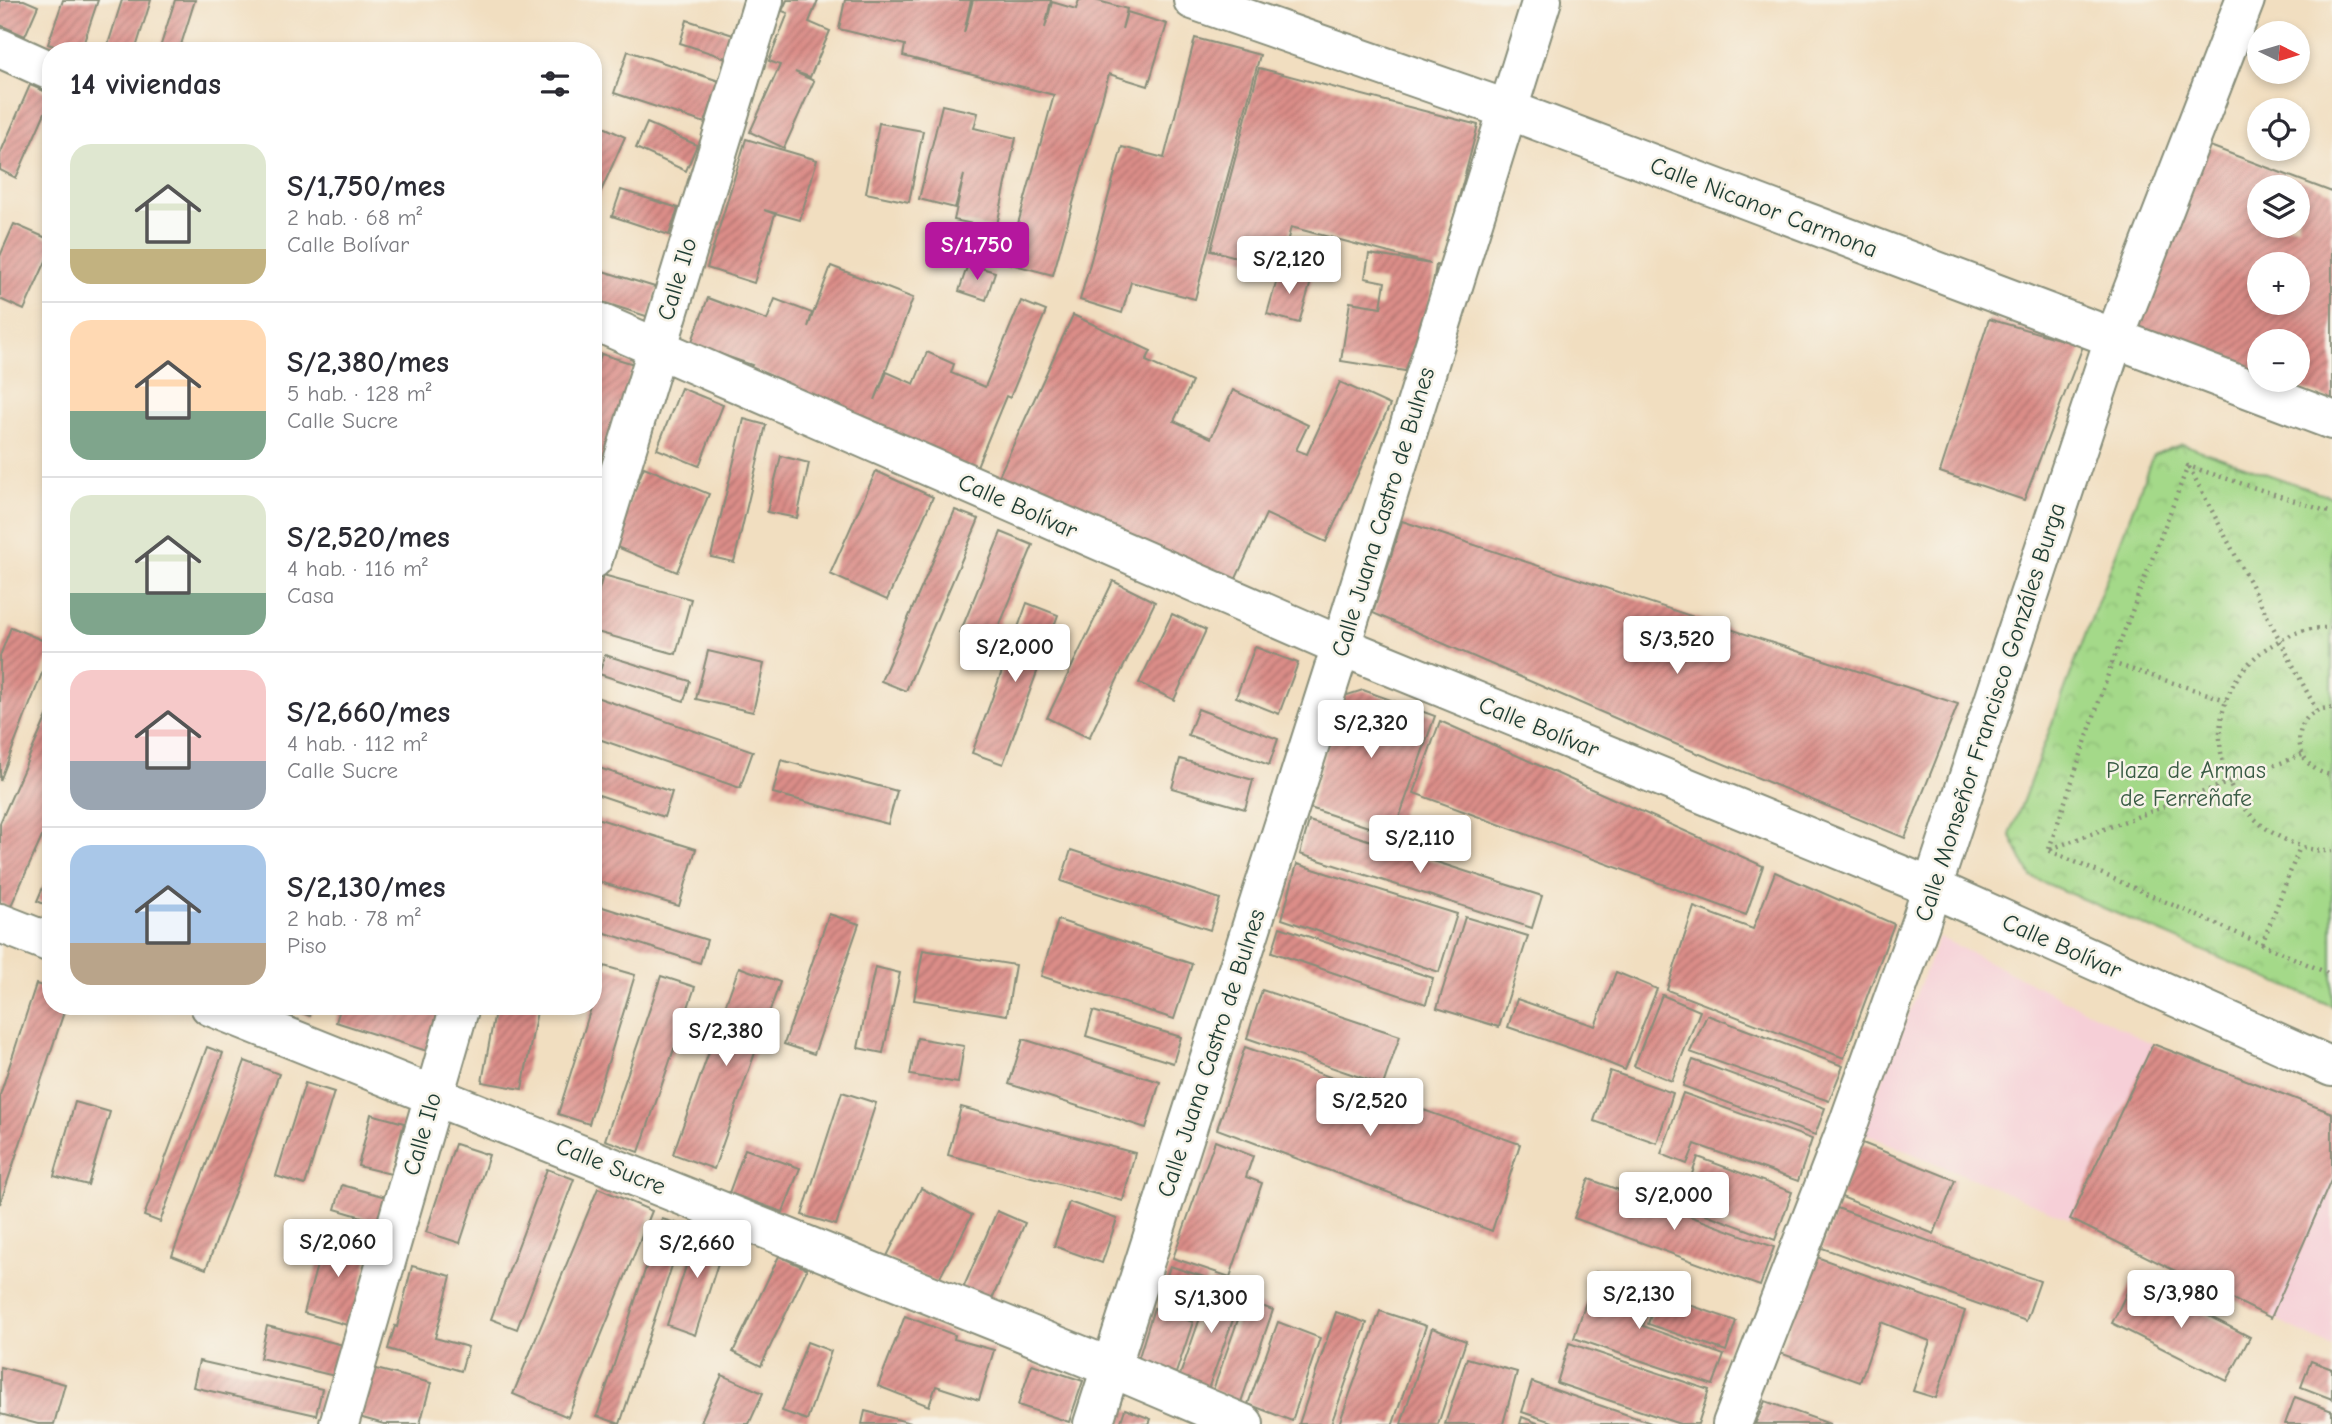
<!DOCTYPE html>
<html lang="es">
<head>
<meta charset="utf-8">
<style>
	:root { --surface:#fff; --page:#f2f2f3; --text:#2b2b33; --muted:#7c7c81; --line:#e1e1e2; --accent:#b5179e }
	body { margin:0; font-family:"Comic Neue",sans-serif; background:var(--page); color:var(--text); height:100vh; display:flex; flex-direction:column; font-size:26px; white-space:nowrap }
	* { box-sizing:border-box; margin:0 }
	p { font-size:23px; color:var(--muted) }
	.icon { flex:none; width:38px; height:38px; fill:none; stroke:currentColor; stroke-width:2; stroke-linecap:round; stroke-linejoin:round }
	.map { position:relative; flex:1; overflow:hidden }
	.side { position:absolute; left:42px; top:42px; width:560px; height:973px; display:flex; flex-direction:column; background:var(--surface); border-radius:28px; box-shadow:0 4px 10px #0003 }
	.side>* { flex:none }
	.needle { width:46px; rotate:95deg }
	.buttons { position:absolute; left:2247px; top:21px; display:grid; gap:14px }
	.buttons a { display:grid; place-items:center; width:63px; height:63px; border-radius:50%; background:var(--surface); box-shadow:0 4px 10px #0003; font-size:35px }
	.price { position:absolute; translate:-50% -60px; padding:0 16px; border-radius:7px; background:#fff; color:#222; font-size:23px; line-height:46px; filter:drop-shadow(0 2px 4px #0008) }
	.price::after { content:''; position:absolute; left:50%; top:42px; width:21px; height:16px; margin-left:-10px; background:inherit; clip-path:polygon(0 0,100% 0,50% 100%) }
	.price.active { background:var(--accent); color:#fff }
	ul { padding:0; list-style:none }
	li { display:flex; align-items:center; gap:21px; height:175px; padding:0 28px }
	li+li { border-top:2px solid var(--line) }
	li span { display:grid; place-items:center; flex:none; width:196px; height:140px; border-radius:21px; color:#555 }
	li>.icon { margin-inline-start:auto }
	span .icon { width:84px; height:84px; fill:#fffc; stroke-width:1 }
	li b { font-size:30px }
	h2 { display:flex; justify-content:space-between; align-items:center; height:84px; padding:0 28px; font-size:30px }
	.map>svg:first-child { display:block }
	.built { fill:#f6cfd7 }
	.park { fill:url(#park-crowns); stroke:#628b5e; stroke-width:2 }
	.building { fill:url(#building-hatch); fill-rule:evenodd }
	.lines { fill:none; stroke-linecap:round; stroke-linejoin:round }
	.minor-casing { stroke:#888e7a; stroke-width:42 }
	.path { stroke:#888e7a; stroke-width:4.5; stroke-dasharray:2 5; stroke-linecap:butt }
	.minor { stroke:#fff; stroke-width:38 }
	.labels { text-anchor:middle; stroke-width:5; stroke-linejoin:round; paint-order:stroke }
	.street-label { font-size:24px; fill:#1f3d34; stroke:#f7f3e8 }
	.park-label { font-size:24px; fill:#3a5c45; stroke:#f7f3e8 }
</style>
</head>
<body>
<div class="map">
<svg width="2332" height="1424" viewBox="0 0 2332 1424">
	<defs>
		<pattern id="park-crowns" width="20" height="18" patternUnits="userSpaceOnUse" patternTransform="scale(1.75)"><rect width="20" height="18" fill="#a4d989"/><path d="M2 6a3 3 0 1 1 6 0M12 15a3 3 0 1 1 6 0" fill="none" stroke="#8dbb77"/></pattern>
		<pattern id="building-hatch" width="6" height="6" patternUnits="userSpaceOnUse" patternTransform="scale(1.75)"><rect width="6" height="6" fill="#db8d88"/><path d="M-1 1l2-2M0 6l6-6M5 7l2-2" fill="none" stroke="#b17470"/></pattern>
	</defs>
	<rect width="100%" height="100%" fill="#f7f3e8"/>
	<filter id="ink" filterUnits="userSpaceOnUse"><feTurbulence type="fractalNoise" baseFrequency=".0143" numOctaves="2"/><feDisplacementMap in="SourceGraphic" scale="14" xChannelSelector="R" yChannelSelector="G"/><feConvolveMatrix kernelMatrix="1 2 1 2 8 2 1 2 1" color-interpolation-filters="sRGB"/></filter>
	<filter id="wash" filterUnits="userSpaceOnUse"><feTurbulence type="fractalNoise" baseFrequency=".00686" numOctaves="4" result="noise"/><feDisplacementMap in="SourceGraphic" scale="28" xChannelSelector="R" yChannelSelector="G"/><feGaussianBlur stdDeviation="1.57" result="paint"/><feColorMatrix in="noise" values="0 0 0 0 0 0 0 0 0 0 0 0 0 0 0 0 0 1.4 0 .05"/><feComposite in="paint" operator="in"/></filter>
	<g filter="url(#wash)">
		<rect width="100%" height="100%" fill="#f1dec0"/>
		<g class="built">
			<path d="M1939,937L2153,1044L2070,1219L1861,1132Z"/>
			<path d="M2332,1179V1347L2271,1318Z"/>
		</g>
		<path class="park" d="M2182,444L2332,497V1006L2031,877L2010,835L2153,455Z"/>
		<g id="blocks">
			<g class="building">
				<path d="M0,0H24L38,6L25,36L0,25Z"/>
				<path d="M63,0H98L81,51H70L48,44Z"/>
				<path d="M122,0H151L135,51H106Z"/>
				<path d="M175,0H195L179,51H159Z"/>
				<path d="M787,0H818L809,22L830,31L810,77L795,72L814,81L784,148L750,132L780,65L769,61L788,13L782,11Z"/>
				<path d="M845,0H971L964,33L973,0H1051L1045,28L1052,2L1076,9L1079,0H1095L1127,9L1122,29L1127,12L1167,24L1148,86L1109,74L1053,275L1007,263L1054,95L903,56L905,45L839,29Z"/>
				<path d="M687,20L739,37L732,60L680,43Z"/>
				<path d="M1195,38L1260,55L1195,299L1131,282L1122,313L1080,300L1122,147L1164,158Z"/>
				<path d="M628,51L719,81L705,123L614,93Z"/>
				<path d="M1259,68L1478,125L1441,266L1436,265L1418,373L1341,361L1350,302L1381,307L1385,282L1365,278L1369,254L1431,264L1291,227L1280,269L1211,250Z"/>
				<path d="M30,85L51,94V99L16,178L0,170V154Z"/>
				<path d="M942,105L978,113L974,128L1016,138L996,229L954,220L964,175L955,208L919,199Z"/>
				<path d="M593,122L625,137L593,209Z"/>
				<path d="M647,123L697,145L686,171L636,148Z"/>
				<path d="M879,123L923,131L909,202L866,193Z"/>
				<path d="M746,139L817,160L800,220L764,210L775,214L754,283L707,268Z"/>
				<path d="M2194,140L2332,192V400L2279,380H2298V341H2259V373L2130,326ZM2259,187H2298V226H2259ZM2259,264H2298V303H2259Z"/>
				<path d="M621,190L678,208L669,235L612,216Z"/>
				<path d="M14,224L51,240V250L24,310L0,299V256Z"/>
				<path d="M968,264L995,272L986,300L959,291Z"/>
				<path d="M831,266L913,298L875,400L887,372L914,384L927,352L954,364L951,373L985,387L1021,301L1046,311L1010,398L1006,396L975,471L783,392L787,382L750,368L752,365L691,344L708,298L767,320L775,299L812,313L808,327Z"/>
				<path d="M593,268L658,288L649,317L593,299Z"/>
				<path d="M1280,269L1312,278L1299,323L1267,314Z"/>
				<path d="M1073,315L1151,351L1146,361L1192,382L1174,421L1211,438L1233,390L1308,425L1296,450L1307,454L1340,382L1390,405L1326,542L1266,514L1232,587L998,478Z"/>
				<path d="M1989,319L2083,346L2024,500L1940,472Z"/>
				<path d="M601,354L634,364L602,470L593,467V378Z"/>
				<path d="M681,388L723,405L699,466L657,449Z"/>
				<path d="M744,419L766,425L734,562L711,557Z"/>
				<path d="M781,456L809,463L797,518L767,512Z"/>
				<path d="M644,467L709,494L677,572L612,545Z"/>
				<path d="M876,471L933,497L887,600L830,574Z"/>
				<path d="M955,510L979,519L906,691L881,681Z"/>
				<path d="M1402,521L1958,704L1905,838L1668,741L1373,613Z"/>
				<path d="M1001,532L1033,545L991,646L960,633Z"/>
				<path d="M603,575L691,599L676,654L593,631V612Z"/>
				<path d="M1113,581L1155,602L1089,738L1047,718Z"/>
				<path d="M1027,603L1058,615L1003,764L972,753Z"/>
				<path d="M1172,614L1206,630L1174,700L1139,683Z"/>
				<path d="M11,627L51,644V650L0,781V656Z"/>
				<path d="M1255,647L1298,663L1279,714L1236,697Z"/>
				<path d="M708,651L764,664L753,712L696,699Z"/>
				<path d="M605,655L690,681L684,701L599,674Z"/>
				<path d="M1363,690L1435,716L1393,835L1310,808L1341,697Z"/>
				<path d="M593,696L753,751L740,788L593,737Z"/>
				<path d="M51,707V817L10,908L0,903V823Z"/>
				<path d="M1198,709L1278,739L1269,765L1188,735Z"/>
				<path d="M1440,721L1763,866L1746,915L1414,793Z"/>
				<path d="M1180,759L1253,780L1245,809L1172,788Z"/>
				<path d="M781,760L897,791L888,824L773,793Z"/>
				<path d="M593,766L672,792L664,817L593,793Z"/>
				<path d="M593,817L696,849L679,906L593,880Z"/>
				<path d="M1309,821L1542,896L1532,928L1300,854Z"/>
				<path d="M1071,850L1220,899L1210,930L1061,881Z"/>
				<path d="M1297,864L1457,914L1439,972L1282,919Z"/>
				<path d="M51,869V907L37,901Z"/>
				<path d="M1775,872L1894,924L1844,1058L1667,990L1694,907L1753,929Z"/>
				<path d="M593,904L707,940L700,963L593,929Z"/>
				<path d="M829,914L859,924L814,1054L784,1044Z"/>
				<path d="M1465,917L1528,936L1499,1027L1437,1008Z"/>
				<path d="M1058,920L1192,964L1174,1019L1041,976Z"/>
				<path d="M1280,927L1433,978L1426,1004L1272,952Z"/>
				<path d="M923,950L1015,965L1007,1015L914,1000Z"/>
				<path d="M604,966L635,975L589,1124L558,1114Z"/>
				<path d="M739,967L780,982L714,1169L673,1154Z"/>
				<path d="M875,967L900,973L883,1053L858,1048Z"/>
				<path d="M1616,972L1657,989L1625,1070L1584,1053L1508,1027L1517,999L1595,1026Z"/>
				<path d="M661,976L695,987L639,1152L605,1140Z"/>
				<path d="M36,984L51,989V1006H66L0,1204V1095Z"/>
				<path d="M1262,990L1400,1036L1383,1085L1247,1038Z"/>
				<path d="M1662,995L1700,1011L1672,1081L1634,1066Z"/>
				<path d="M281,1006H313L310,1016Z"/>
				<path d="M341,1006H426L441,1011L427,1051L336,1022Z"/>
				<path d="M496,1006H538L522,1089L482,1082Z"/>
				<path d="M1093,1011L1181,1037L1173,1063L1086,1036Z"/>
				<path d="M1707,1015L1843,1066L1829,1101L1690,1052Z"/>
				<path d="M917,1038L964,1046L958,1083L910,1075Z"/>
				<path d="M1023,1039L1160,1082L1146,1128L1009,1084Z"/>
				<path d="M2153,1044L2332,1113V1178L2271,1318L2070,1219Z"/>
				<path d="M207,1047L223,1053L160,1222L144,1216Z"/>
				<path d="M1245,1047L1520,1144L1492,1231L1217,1129Z"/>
				<path d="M1693,1060L1825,1108L1815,1135L1683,1086Z"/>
				<path d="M245,1061L279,1074L206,1269L172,1256Z"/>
				<path d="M1610,1071L1673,1093L1657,1143L1594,1121Z"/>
				<path d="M305,1083L334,1092L305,1185L276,1176Z"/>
				<path d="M842,1092L876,1103L836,1225L802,1215Z"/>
				<path d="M1683,1093L1812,1139L1798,1181L1695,1144L1687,1164L1661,1154Z"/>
				<path d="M75,1102L110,1112L88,1185L54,1176Z"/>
				<path d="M961,1107L1135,1153L1123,1201L948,1155Z"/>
				<path d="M371,1114L404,1123L391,1174L358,1166Z"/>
				<path d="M1215,1141L1253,1156L1246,1177L1262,1183L1230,1277L1173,1258Z"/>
				<path d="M1860,1142L1955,1180L1934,1234L1839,1196Z"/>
				<path d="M455,1144L489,1155L460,1243L426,1232Z"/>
				<path d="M745,1149L800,1168L783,1212L729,1193Z"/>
				<path d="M1698,1157L1792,1192L1775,1240L1681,1205Z"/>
				<path d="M547,1169L574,1179L517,1329L491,1319Z"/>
				<path d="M1589,1179L1774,1247L1760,1286L1574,1218Z"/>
				<path d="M342,1185L393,1199L386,1224L335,1209Z"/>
				<path d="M598,1188L652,1211L568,1417L513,1394Z"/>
				<path d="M921,1188L972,1215L937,1283L887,1256Z"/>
				<path d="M1069,1202L1117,1219L1102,1263L1054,1246Z"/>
				<path d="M1837,1208L2040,1281L2026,1321L1822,1248Z"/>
				<path d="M997,1211L1025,1223L989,1306L961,1293Z"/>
				<path d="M662,1219L685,1226L620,1424L597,1416Z"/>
				<path d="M699,1226L727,1235L695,1335L667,1325Z"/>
				<path d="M326,1232L372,1243L351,1326L304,1313Z"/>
				<path d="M779,1256L807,1269L761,1366L733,1352Z"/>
				<path d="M1814,1256L1965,1311L1936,1398L1913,1391L1930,1341L1881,1322L1860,1382L1780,1353Z"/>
				<path d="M412,1266L451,1276L435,1338L468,1347L461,1371L388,1349L395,1326L397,1327Z"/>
				<path d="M1170,1266L1207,1278L1196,1313L1159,1301Z"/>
				<path d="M1596,1272L1654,1292L1643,1326L1724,1355L1713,1385L1574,1338Z"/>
				<path d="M2134,1278L2250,1337L2227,1381L2112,1323Z"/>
				<path d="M1213,1281L1243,1292L1208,1389L1179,1378Z"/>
				<path d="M1658,1294L1736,1321L1726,1351L1648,1324Z"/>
				<path d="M1245,1300L1273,1310L1241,1402L1213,1390Z"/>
				<path d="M1154,1308L1193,1322L1176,1373L1138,1360Z"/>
				<path d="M1380,1311L1426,1326L1393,1424H1339Z"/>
				<path d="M1336,1312L1367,1323L1331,1424H1299Z"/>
				<path d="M905,1316L955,1335L954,1339L994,1350L979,1400L936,1386L929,1406L878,1386Z"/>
				<path d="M1278,1322L1320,1338L1292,1421L1248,1404Z"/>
				<path d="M267,1326L347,1346L339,1377L260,1358Z"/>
				<path d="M1432,1328L1466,1341L1438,1424H1401Z"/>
				<path d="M807,1342L831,1351L807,1420L782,1411Z"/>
				<path d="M1569,1343L1709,1390L1698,1424H1680L1557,1383Z"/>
				<path d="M1467,1358L1517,1372L1503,1424H1445Z"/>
				<path d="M199,1361L322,1389L316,1415L193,1387Z"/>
				<path d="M2311,1361L2332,1369V1399L2301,1387Z"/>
				<path d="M1032,1364L1083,1381L1069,1422L1018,1405Z"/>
				<path d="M0,1367L65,1384L54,1424H38L0,1414Z"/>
				<path d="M372,1368L431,1383L420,1424H384L359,1417Z"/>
				<path d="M722,1375L763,1393L749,1424H709L701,1421Z"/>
				<path d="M1532,1382L1654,1424H1558L1522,1412Z"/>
				<path d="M2295,1397L2332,1411V1424H2285Z"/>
				<path d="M1765,1401L1830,1424H1755Z"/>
				<path d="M1125,1409L1151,1419L1149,1424H1120Z"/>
				<path d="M865,1411L911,1423V1424H862Z"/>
				<path d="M1522,1417L1540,1424H1520Z"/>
			</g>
		</g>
	</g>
	<g filter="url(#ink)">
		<use href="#blocks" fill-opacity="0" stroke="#888e7a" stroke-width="2"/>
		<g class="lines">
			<g class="minor-casing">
				<g id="minor">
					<path d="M1193,0L1509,110L2332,420"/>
					<path d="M0,48L51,71"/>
					<path d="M593,320L1341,646L1933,888L2332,1067"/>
					<path d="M593,559L764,0"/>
					<path d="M0,923L51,943"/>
					<path d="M210,1006L1110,1367L1244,1424"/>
					<path d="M339,1424L460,1006"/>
					<path d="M1093,1424L1341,646L1542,0"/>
					<path d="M1732,1424L1849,1122L1920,924L2114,339L2245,0"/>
				</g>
			</g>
			<g class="path">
				<path d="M2189,467L2317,711"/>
				<path d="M2332,628C2325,628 2318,628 2311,629C2295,631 2280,640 2267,648C2195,697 2209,805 2286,840C2300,847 2316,852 2332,851"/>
				<path d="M2112,663L2226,700"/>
				<path d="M2332,708C2289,707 2288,769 2332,775"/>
				<path d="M2302,755L2048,850L2332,975"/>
				<path d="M2049,849L2112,663L2188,466L2332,513"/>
				<path d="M2262,944L2300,847"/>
			</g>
			<use href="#minor" class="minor"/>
		</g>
	</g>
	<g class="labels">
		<g class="street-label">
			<text transform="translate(1764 207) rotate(21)" y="8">Calle Nicanor Carmona</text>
			<text transform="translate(677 279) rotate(-73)" y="8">Calle Ilo</text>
			<text transform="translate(1018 506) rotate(24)" y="8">Calle Bolívar</text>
			<text transform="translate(1383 512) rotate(-73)" y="8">Calle Juana Castro de Bulnes</text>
			<text transform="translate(1990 712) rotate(-72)" y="8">Calle Monseñor Francisco Gonzáles Burga</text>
			<text transform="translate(1539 727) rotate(22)" y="8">Calle Bolívar</text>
			<text transform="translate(2062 946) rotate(24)" y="8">Calle Bolívar</text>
			<text transform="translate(1211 1053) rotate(-72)" y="8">Calle Juana Castro de Bulnes</text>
			<text transform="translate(422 1134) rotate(-74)" y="8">Calle Ilo</text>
			<text transform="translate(611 1166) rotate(22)" y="8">Calle Sucre</text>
		</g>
		<g class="park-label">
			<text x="2186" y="778">Plaza de Armas<tspan x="2186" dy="28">de Ferreñafe</tspan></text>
		</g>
	</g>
</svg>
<div class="buttons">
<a><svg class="needle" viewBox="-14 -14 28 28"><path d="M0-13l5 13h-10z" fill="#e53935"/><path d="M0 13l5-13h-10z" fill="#7c7c81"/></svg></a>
<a><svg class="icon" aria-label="locate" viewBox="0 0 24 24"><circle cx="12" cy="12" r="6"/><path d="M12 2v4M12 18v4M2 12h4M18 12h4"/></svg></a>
<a><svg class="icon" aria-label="layers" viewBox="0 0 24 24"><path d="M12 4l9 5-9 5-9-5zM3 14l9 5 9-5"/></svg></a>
<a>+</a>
<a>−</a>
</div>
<b class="price active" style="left:977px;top:282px">S/1,750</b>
<b class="price" style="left:1289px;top:296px">S/2,120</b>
<b class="price" style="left:1677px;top:676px">S/3,520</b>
<b class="price" style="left:1015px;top:684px">S/2,000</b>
<b class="price" style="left:1371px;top:760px">S/2,320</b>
<b class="price" style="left:1420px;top:875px">S/2,110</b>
<b class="price" style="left:726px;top:1068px">S/2,380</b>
<b class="price" style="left:1370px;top:1138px">S/2,520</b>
<b class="price" style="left:1674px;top:1232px">S/2,000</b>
<b class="price" style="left:338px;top:1279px">S/2,060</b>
<b class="price" style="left:697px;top:1280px">S/2,660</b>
<b class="price" style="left:2181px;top:1330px">S/3,980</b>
<b class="price" style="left:1639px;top:1331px">S/2,130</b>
<b class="price" style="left:1211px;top:1335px">S/1,300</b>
<section class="side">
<h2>14 viviendas<svg class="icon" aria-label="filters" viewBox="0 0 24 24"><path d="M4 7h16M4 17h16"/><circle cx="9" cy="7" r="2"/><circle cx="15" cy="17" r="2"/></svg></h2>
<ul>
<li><span style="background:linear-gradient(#dfe7d0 75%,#c2b280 0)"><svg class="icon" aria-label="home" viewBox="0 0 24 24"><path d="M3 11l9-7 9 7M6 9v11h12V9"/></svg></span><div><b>S/1,750/mes</b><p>2 hab. · 68 m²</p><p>Calle Bolívar</p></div></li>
<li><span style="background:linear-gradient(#ffd9b3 65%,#7fa58c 0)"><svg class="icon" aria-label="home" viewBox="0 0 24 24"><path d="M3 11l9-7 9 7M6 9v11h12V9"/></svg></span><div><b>S/2,380/mes</b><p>5 hab. · 128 m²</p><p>Calle Sucre</p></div></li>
<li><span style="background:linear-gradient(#dfe7d0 70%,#7fa58c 0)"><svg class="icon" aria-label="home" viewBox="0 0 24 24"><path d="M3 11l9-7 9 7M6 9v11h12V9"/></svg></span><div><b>S/2,520/mes</b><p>4 hab. · 116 m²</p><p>Casa</p></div></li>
<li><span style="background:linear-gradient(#f6c9c9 65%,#9aa5b1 0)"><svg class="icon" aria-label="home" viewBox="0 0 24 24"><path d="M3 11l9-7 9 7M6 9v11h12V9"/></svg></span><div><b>S/2,660/mes</b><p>4 hab. · 112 m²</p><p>Calle Sucre</p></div></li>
<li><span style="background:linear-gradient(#a9c7e8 70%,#b9a48a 0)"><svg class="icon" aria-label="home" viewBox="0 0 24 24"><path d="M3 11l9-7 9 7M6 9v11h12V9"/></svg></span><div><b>S/2,130/mes</b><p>2 hab. · 78 m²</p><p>Piso</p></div></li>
</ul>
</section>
</div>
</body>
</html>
